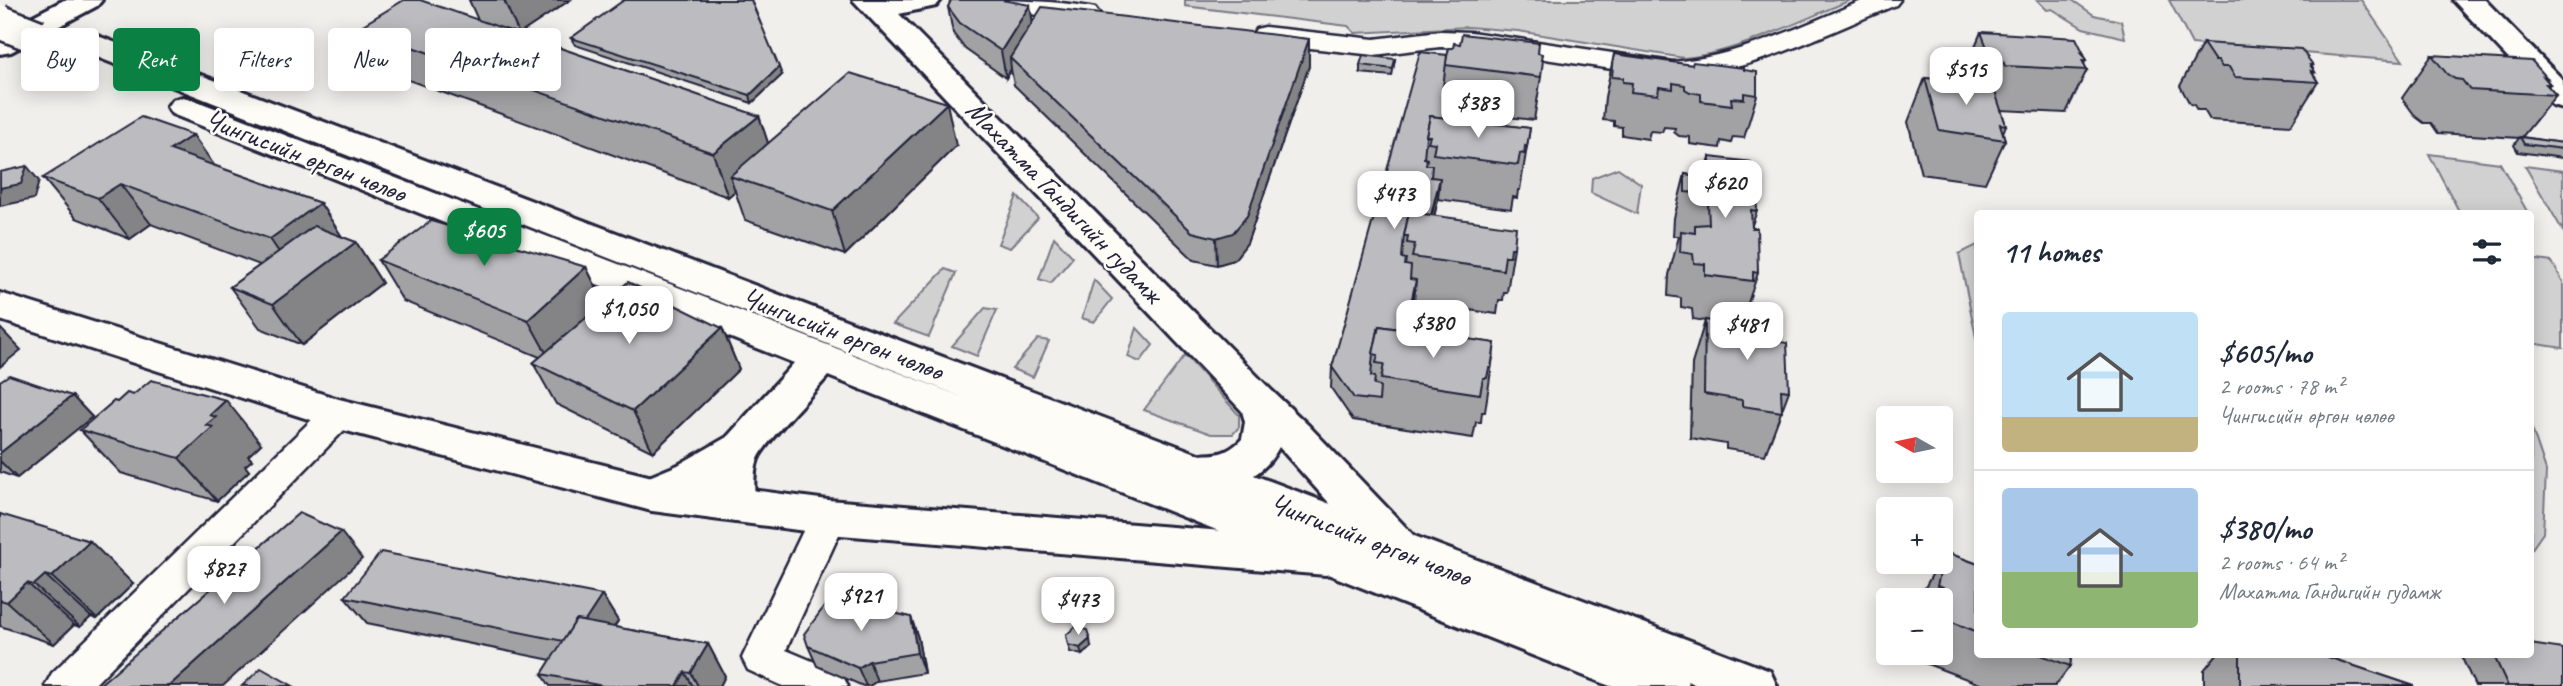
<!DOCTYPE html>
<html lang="en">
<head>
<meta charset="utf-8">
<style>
	:root { --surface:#fff; --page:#f6f6f7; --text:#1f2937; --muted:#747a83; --line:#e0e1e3; --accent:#0b8043 }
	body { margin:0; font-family:Caveat,sans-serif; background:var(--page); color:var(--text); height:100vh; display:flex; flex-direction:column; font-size:26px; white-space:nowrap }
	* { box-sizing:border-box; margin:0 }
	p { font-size:23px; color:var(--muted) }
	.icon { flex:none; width:38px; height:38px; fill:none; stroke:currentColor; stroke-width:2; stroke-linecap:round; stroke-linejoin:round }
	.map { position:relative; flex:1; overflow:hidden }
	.sheet { position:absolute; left:1974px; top:210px; width:560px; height:448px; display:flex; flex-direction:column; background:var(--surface); border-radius:7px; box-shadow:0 4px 18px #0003 }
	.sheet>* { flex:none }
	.hud { position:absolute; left:21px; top:28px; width:665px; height:63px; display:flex; gap:14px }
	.needle { width:46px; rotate:279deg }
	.controls { position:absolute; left:1876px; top:406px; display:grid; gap:14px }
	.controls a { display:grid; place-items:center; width:77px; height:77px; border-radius:7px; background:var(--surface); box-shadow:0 4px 18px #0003; font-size:35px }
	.price { position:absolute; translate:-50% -60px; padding:0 16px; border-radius:14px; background:#fff; color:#222; font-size:23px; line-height:46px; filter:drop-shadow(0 2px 4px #0008) }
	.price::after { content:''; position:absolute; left:50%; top:42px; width:21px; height:16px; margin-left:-10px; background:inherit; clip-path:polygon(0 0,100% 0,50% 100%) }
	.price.active { background:var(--accent); color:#fff }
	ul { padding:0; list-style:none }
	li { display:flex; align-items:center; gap:21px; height:175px; padding:0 28px }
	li+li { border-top:2px solid var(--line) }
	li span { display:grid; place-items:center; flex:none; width:196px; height:140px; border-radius:7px; color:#555 }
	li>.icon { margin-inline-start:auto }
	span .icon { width:84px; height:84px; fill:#fffc; stroke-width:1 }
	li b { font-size:30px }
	h2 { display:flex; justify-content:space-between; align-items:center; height:84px; padding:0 28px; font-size:30px }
	.pill { padding:0 24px; border-radius:7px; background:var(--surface); box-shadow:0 4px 18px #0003; font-size:24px; line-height:63px }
	.pill.active { background:var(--accent); color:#fff }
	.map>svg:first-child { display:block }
	.green { fill:#d2d1d1; stroke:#7a7a86; stroke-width:2 }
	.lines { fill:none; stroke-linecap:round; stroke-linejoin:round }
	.minor-casing { stroke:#22223b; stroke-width:5 }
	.major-casing { stroke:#22223b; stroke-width:6 }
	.highway-casing { stroke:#22223b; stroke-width:6 }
	.minor { fill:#fdfcf7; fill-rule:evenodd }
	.major { fill:#fdfcf7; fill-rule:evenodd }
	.highway { fill:#fdfcf7; fill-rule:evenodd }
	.highway-bridge-casing { stroke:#22223b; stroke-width:38; stroke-linecap:butt }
	.highway-bridge { stroke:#fdfcf7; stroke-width:33 }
	.wall { fill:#a2a2a5; stroke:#22223b; stroke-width:2 }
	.shaded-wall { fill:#848486; stroke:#22223b; stroke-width:2 }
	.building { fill:#bcbcc0; stroke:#22223b; stroke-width:2 }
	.labels { text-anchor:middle; stroke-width:5; stroke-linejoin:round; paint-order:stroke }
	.street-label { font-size:28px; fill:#22223b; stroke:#fdfcf7 }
</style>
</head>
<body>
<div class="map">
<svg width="2563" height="686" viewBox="0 0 2563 686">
	<rect width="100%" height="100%" fill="#f0efec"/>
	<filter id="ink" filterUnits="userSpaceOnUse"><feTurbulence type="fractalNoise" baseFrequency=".0143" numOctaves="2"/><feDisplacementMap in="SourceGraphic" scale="14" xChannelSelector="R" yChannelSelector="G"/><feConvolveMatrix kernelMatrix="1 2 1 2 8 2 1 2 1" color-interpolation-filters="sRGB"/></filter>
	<g filter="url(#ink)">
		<g class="green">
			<path d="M1185,0H1851C1803,19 1735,54 1684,58L1518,31L1468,27L1355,33L1348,26L1185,6Z"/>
			<path d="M2037,0H2072L2094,15L2121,21L2125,38L2083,28L2052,9L2047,10Z"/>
			<path d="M2169,0H2361L2403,61L2192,44Z"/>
			<path d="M2429,154L2500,163L2528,213H2460Z"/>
			<path d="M2525,166L2563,171V231Z"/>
			<path d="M1618,168L1641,184L1637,214L1591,193L1592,178Z"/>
			<path d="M1017,196L1038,218L1010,248L998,244Z"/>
			<path d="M1054,237L1073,257L1051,283L1039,279Z"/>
			<path d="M1977,245V342L1959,254Z"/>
			<path d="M2530,259L2552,262L2563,282V348L2531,343Z"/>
			<path d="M945,269L956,273L929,337L893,324Z"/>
			<path d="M1094,280L1112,299L1094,322L1082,318Z"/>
			<path d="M985,308L997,310L977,356L952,346Z"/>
			<path d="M1137,328L1153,345L1140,362L1128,357Z"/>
			<path d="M1038,339L1049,341L1033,377L1012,369Z"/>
			<path d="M1185,355L1239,415V427L1233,434H1211L1144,410Z"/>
			<path d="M2531,426L2546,471L2543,533L2531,550Z"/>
		</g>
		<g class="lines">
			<g class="minor-casing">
				<g id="minor">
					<path d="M968,0C1010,0 1054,0 1095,8L1099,13L1095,18L1086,21L981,8L972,5Z"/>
					<path d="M1864,0H1900L1896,5C1824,34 1751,73 1673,78L1471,48L1440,47L1374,55L1265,43L1256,41L1252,35L1256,29L1265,27L1374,39L1440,31L1471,32L1673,62C1740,57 1803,25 1864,0Z"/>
					<path d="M339,401L351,405L356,414L351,423L93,686H45L52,673L327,405Z"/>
					<path d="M828,502L841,506L847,517L786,650L841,673L848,686H783L748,670L742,658L815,506Z"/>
				</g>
			</g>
			<g class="major-casing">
				<g id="major">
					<path d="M64,0H102L97,6L11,52L0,54V33Z"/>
					<path d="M853,0H941L936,6L899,14L1272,391L1309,426L1416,538L1422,551L1416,564L1400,569L1384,564L1279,447C1260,484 1220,494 1181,482L1175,470L1181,458C1208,450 1220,462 1242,439L1245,422L1242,411Z"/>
					<path d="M2453,0H2485L2563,80V108L2552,105Z"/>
					<path d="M0,293L339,399L652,477L828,500L1326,539L1342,544L1348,557L1342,570L1326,575L828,534L652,511L339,429L0,320Z"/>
				</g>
			</g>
			<g class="highway-casing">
				<path id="highway" d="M38,28L90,33L1770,671L1777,686H1698L1687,681L1689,686H1610L828,376C813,394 765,442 758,459C750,479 759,499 750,517L735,522L720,517L714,505L712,486L652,511L637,506L631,494L637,482L678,465L727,437L794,363L172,114L167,107L172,100L183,97L194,100L965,398L74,48L27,43L23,37L27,31Z"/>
			</g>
			<use href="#minor" class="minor"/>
			<use href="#major" class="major"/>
			<use href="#highway" class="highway"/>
			<g class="highway-bridge-casing">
				<path id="highway-bridge" d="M0,22L38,37"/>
			</g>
			<use href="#highway-bridge" class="highway-bridge"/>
		</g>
		<g class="wall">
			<path d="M469,0H570L519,34L759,116L768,143L956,146L845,255L745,220L735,191L728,197L381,70L358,28L478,20Z"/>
			<path d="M948,7L1032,22L1309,39V66L1247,243L1234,260L1217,265L1194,260L1014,85L1011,69L1006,78L965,49L953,33Z"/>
			<path d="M1981,32L2084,54L2083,56L2086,60L2084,64L2087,70L2066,113L2001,110L2006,125L2003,133L2005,140L1985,183L1921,174L1908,122L1925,78L1950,81L1953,74L1963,75Z"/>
			<path d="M571,38L782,75L752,103L575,45Z"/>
			<path d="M2203,43L2313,65L2312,67L2315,72L2313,74L2318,82L2291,125L2210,120L2204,110H2197L2194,105L2190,104L2180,86Z"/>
			<path d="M1538,53L1541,60V77L1534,120L1456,111L1455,119L1530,128L1520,190H1518L1517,198L1513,197L1511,209L1438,199L1434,216L1514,248L1507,292H1504L1503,300H1499L1497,314L1414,302L1408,331L1495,343L1485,412H1482L1481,422H1476L1473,438L1353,420L1331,388L1332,367L1447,55Z"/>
			<path d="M1614,54L1692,65L1744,70L1757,95L1744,138L1733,137L1731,143L1721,141L1720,148L1690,144V137L1679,136L1674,132L1675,128L1664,127L1662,132L1650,131L1648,139L1622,135V127L1614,126V121L1603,120L1605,97Z"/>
			<path d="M2432,55L2547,78L2546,79L2550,84L2548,87L2556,95L2522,137L2563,143V158L2518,152L2514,145L2519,138L2438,133L2431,123H2424L2416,117L2402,98Z"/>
			<path d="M1395,59L1392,76L1360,73V65Z"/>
			<path d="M1710,157L1757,211L1752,225L1758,273L1744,315L1780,342L1789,391L1765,455L1726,449V444L1690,438L1692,364L1705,321L1693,319L1692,309L1681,307V298L1668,296L1669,275L1679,236H1673L1674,218L1685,174L1696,176L1698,169L1707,167Z"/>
			<path d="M213,165L320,203L342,237L356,242L382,283L302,345L260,328L230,287L260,265L151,224L130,239L76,218L43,178Z"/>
			<path d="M378,260L586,267L604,303L722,328L739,369L653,452L556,404L533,363L540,357L403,301Z"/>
			<path d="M0,381L72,396L92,417L17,478L0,472Z"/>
			<path d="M117,402L261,444L248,456L252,460L245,466L249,471L217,501L121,473L80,430Z"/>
			<path d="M0,514L133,584L97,619L91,617L80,627L74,625L54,644L0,626Z"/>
			<path d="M1945,552L1978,564V654H2074L2071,658L2070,666L2055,686H1985L1922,662L1924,653H1941V600H1919L1921,595L1939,562H1941V560Z"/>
			<path d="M602,595L618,621L614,627L708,644L725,676L720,686H550L542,674L551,660L367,623L345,597Z"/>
			<path d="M848,606L871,608L911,617L918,638L924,673L877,681L869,686H863L817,666L808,646Z"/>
			<path d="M1066,635L1091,647L1082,655L1070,652Z"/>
			<path d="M2217,654H2319L2414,686H2204V670Z"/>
			<path d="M2466,654H2530L2563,686H2475L2462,658Z"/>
		</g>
		<g class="shaded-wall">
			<path d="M504,0H570L519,34Z"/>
			<path d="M1030,5L1034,31L1010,58L1011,69L1006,78L1001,51Z"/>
			<path d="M1309,39V66L1247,243L1234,260L1217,265L1216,238Z"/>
			<path d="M779,67L782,75L752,103L750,95Z"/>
			<path d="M1459,89L1456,111L1447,156L1448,141Z"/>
			<path d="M947,103L956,146L845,255L832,211Z"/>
			<path d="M759,116L773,158L730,176L735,191L728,197L713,153Z"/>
			<path d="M193,135L221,175L170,150Z"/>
			<path d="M27,166L39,181L34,199L0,206V188Z"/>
			<path d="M1440,178L1438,199L1425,259L1427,237Z"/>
			<path d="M120,184L151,224L130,239L98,198Z"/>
			<path d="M320,203L346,243L298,280L270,239Z"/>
			<path d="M356,242L382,283L302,345L273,304Z"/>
			<path d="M586,267L606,307L550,360L528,320Z"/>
			<path d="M1416,280L1414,302L1399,374L1401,352Z"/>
			<path d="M0,328L21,350L0,367Z"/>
			<path d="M722,328L739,369L653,452L633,411Z"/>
			<path d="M72,396L92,417L17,478L0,461V453Z"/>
			<path d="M226,400L261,444L248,456L252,460L245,466L249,471L217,501L179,458L206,425L210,415Z"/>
			<path d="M341,532L362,559L223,686H169Z"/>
			<path d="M90,541L133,584L97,619L52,577Z"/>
			<path d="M45,575L91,617L80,627L34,585Z"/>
			<path d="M27,583L74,625L54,644L7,602Z"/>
			<path d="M602,595L618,621L588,668L571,642Z"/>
			<path d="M911,617L918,638L924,673L917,653Z"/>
			<path d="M1090,639L1091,647L1082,655L1080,648Z"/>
			<path d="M708,644L725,676L720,686H698L691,673Z"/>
			<path d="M869,661L877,681L869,686H866L858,668Z"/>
			<path d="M685,672L693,686H677Z"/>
		</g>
		<g class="building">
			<path d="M404,0H420L759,116L713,153L358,28Z"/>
			<path d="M624,0H751L779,67L750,95L571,38Z"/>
			<path d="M951,0H1002L1030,5L1001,51L960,23L948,7Z"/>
			<path d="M1042,7L1309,39L1247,216L1233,233L1216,238L1192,232L1010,58Z"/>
			<path d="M1981,32L2076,38L2084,54L2082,53L2086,60H2082L2087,70L2005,66L2001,56L1994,55L1992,50H1988Z"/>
			<path d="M1462,34L1539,43L1538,53L1542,54L1541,60H1543L1541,77L1445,65L1449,48H1453L1454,43L1460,44Z"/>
			<path d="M2203,43L2301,49L2313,65H2310L2315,72L2311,71L2318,82L2235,77L2229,67H2222L2218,61H2215Z"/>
			<path d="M1420,52L1447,55L1443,87L1459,89L1453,119L1430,116L1426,136L1424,158L1427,159L1426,165H1432L1431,177L1440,178L1431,215L1409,212L1404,236L1402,258L1406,259L1405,265L1411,266L1410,279L1416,280L1405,330L1379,326L1373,354L1371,376L1375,377L1374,385L1380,386L1379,401L1354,398L1332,367Z"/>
			<path d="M1614,54L1692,65L1693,62L1744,68V70L1757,72V95L1744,93V99L1731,98L1732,105L1701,101V94L1690,92L1685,89V85L1673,83V89L1659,87L1658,95L1631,92L1632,83L1623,82V78L1612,77Z"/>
			<path d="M1363,55L1395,59L1393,69L1360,65Z"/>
			<path d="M2432,55L2532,61L2547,78L2544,77L2550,84H2546L2556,95L2470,90L2462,80L2455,79L2447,74Z"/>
			<path d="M850,73L947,103L832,211L730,176Z"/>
			<path d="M1953,74L1985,77L1991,92H1995L2006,125L2000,124L2005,140L1939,130L1925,78L1955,81Z"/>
			<path d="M1430,116L1530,128L1527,147L1525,146L1524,154L1520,153L1518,165L1433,154L1435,143L1428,142L1430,136H1426Z"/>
			<path d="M141,117L193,135L170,150L320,203L270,239L120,184L98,198L43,178Z"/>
			<path d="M2520,137L2563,143V149L2524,144Z"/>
			<path d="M1710,157L1751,162V171L1755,172L1757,211L1751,210L1752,228H1757L1758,273L1753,272V281L1705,275V264L1694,263L1693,254L1680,252L1681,231L1695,233V225L1709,224L1708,203L1698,202V193L1685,192V174L1698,176V169L1710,167Z"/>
			<path d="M27,166L21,184L0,188V172Z"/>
			<path d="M1409,212L1516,227L1514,248H1511L1510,256H1505L1503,270L1412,257L1415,244L1407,243L1408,236H1404Z"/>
			<path d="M431,221L586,267L528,320L378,260Z"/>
			<path d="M314,226L356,242L273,304L230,287Z"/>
			<path d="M628,282L722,328L633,411L533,363Z"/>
			<path d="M1741,315L1780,321V342L1787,343L1789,391L1781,390L1782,412L1742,406V400L1704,394L1705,320L1741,325Z"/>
			<path d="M1379,326L1495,343L1491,368H1489L1487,378H1483L1480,394L1381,379L1384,364L1376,363L1378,355L1373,354Z"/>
			<path d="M9,375L72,396L0,453V381Z"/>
			<path d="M151,380L226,400L210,415L216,417L206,425L213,427L179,458L80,430L114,401L117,402L127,393L133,395Z"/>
			<path d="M299,513L341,532L169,686H98Z"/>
			<path d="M0,514L90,541L52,577L45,575L34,585L27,583L7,602L0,600Z"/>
			<path d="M381,552L602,595L585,621L576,620L563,641L345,597Z"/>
			<path d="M1945,552L1978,564V632L1947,620L1951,601L1941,598L1943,588L1937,586Z"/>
			<path d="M830,599L848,606L867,599L871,608L911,617L917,653L869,661L858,668L808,646L804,634Z"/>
			<path d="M576,620L708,644L691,673L685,672L677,686H603L542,674Z"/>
			<path d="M1075,627L1087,630L1090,639L1080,648L1068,645L1066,635Z"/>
			<path d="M2530,644L2563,649V686H2508L2493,654H2530Z"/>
			<path d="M2038,654H2072L2070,666Z"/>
			<path d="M2240,654H2319L2414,686H2240Z"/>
			<path d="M261,668L293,686H242Z"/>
		</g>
	</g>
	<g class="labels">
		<g class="street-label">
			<text transform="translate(306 155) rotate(21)" y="10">Чингисийн өргөн чөлөө</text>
			<text transform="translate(1065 201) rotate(46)" y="10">Махатма Гандигийн гудамж</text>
			<text transform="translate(843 333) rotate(21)" y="10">Чингисийн өргөн чөлөө</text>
			<text transform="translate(1371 539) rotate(21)" y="10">Чингисийн өргөн чөлөө</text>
		</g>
	</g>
</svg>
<div class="controls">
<a><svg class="needle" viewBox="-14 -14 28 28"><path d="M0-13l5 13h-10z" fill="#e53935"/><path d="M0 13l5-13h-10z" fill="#747a83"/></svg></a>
<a>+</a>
<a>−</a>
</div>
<b class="price" style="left:1966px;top:107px">$515</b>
<b class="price" style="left:1478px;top:140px">$383</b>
<b class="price" style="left:1725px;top:220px">$620</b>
<b class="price" style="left:1394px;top:231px">$473</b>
<b class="price active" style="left:484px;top:268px">$605</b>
<b class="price" style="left:629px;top:346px">$1,050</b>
<b class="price" style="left:1433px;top:360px">$380</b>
<b class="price" style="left:1747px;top:362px">$481</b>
<b class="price" style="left:224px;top:606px">$827</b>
<b class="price" style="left:861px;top:633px">$921</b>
<b class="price" style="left:1078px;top:637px">$473</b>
<div class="hud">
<a class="pill">Buy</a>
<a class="pill active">Rent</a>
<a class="pill">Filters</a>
<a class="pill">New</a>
<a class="pill">Apartment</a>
</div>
<section class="sheet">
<h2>11 homes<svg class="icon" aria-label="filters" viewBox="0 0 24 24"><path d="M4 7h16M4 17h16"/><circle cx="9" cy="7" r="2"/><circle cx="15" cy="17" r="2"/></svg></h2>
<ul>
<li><span style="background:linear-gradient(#bfe0f5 75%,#c2b280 0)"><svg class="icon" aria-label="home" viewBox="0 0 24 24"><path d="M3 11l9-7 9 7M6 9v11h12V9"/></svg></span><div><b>$605/mo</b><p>2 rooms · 78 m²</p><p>Чингисийн өргөн чөлөө</p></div></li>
<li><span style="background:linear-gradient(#a9c7e8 60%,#8fb573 0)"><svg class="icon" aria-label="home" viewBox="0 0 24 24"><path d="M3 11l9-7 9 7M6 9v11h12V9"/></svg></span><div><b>$380/mo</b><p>2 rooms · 64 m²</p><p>Махатма Гандигийн гудамж</p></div></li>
</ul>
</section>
</div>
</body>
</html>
